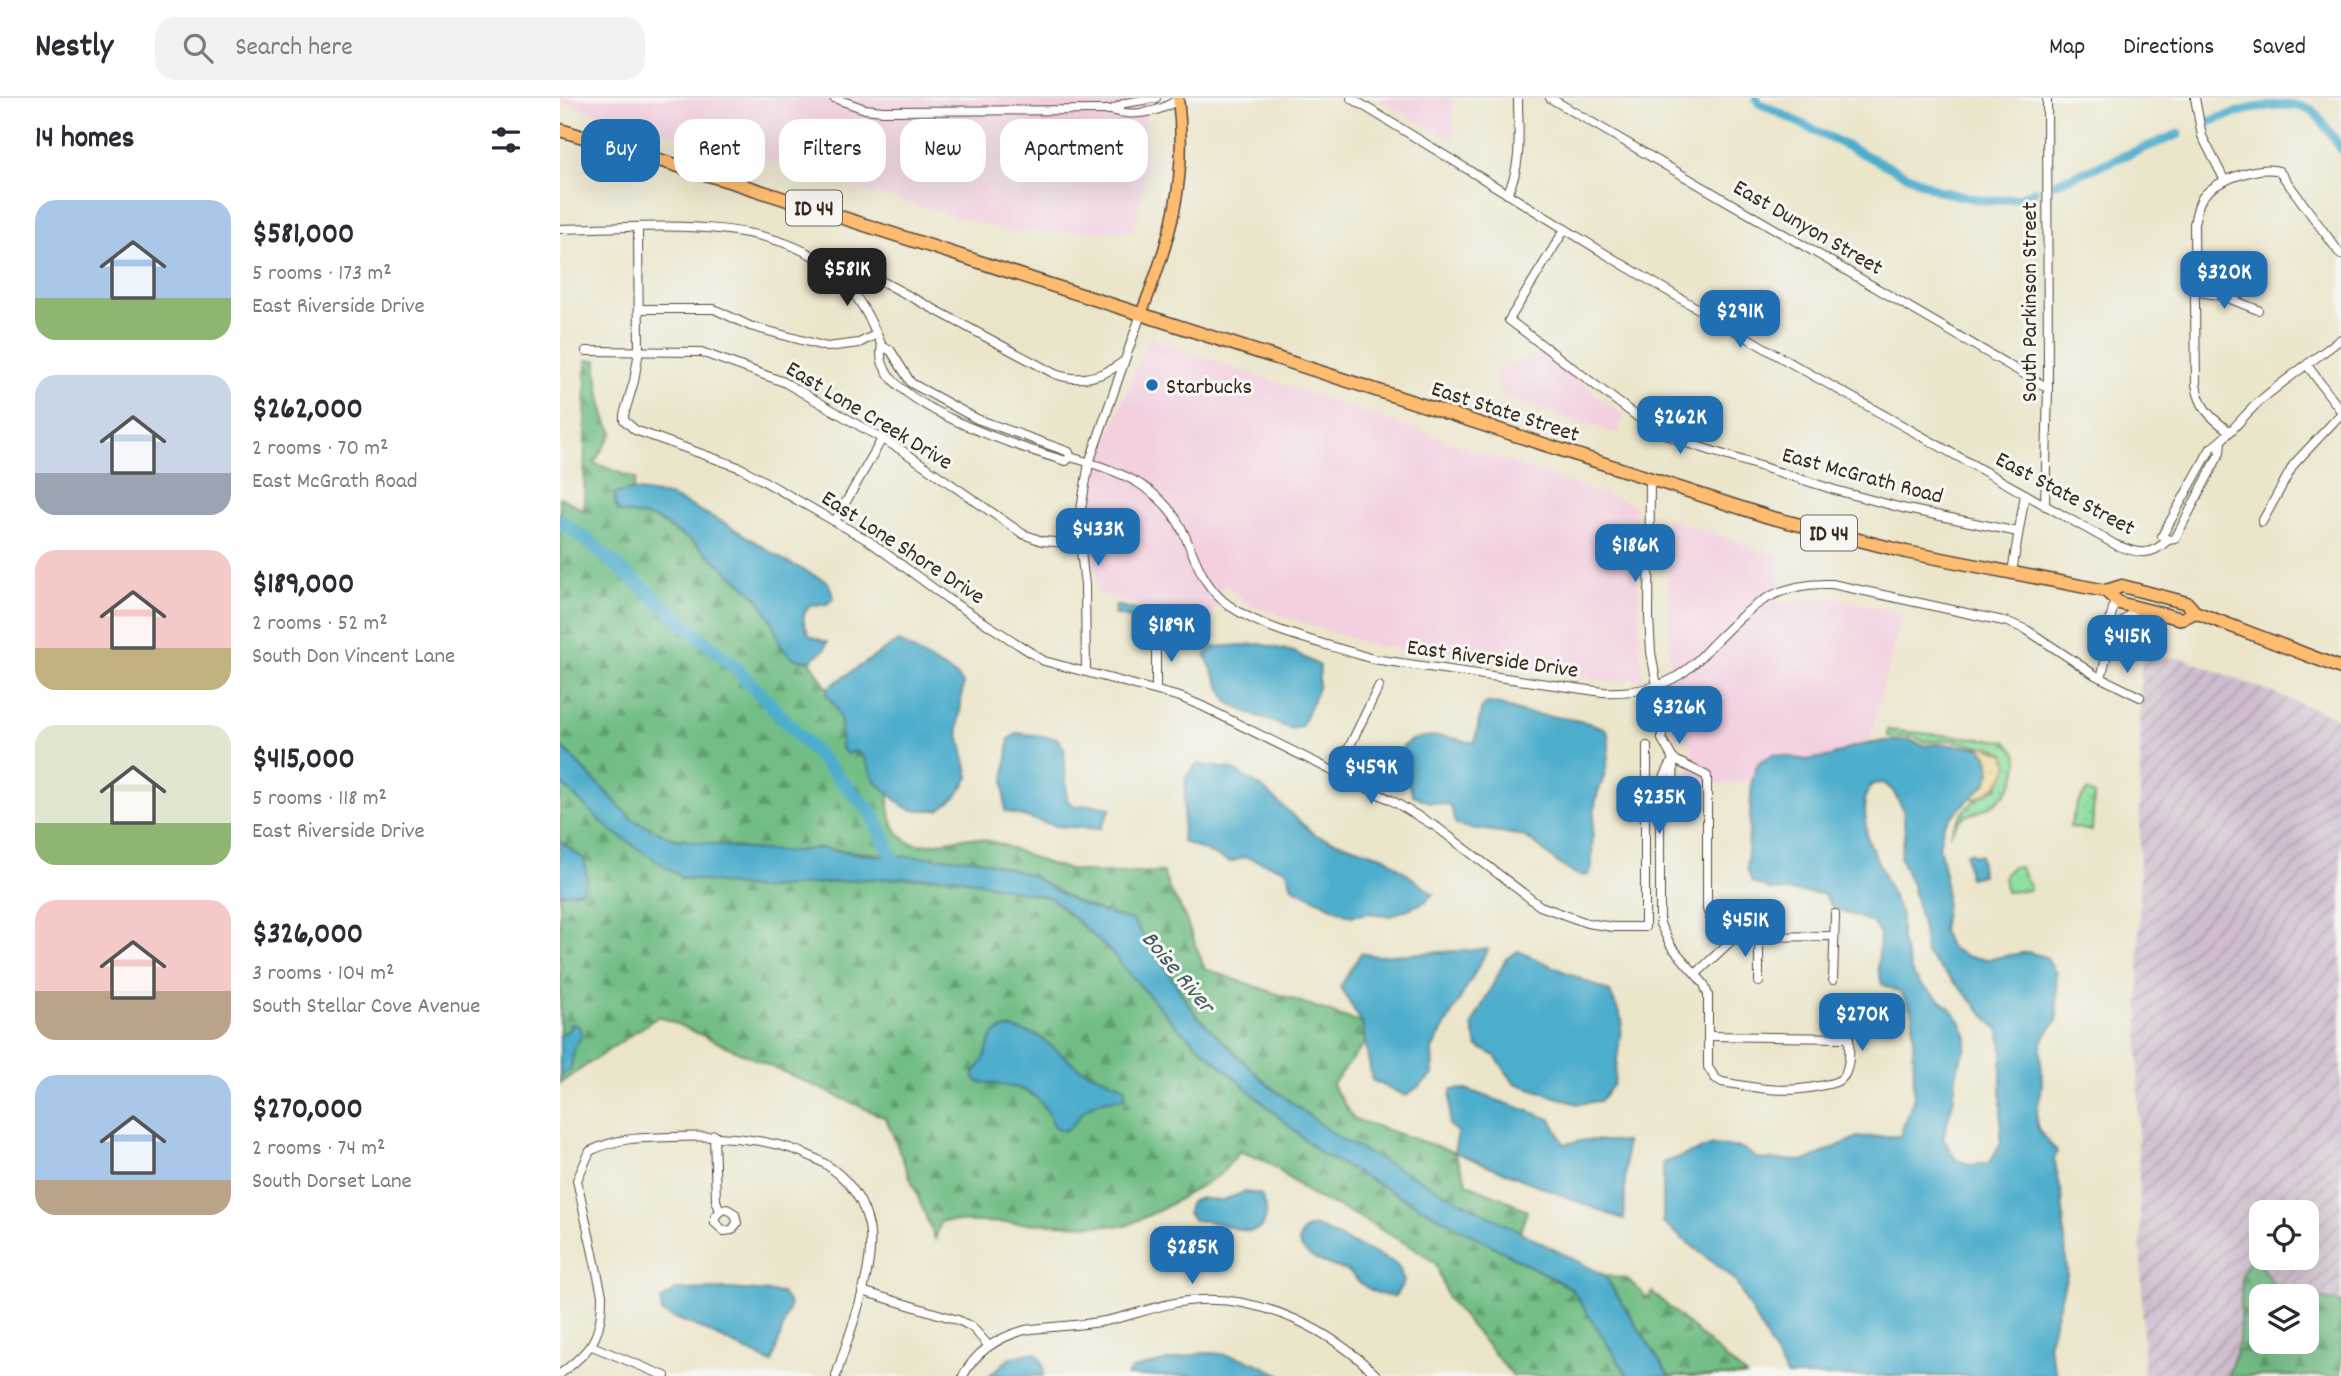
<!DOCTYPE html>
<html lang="en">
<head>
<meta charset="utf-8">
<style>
	:root { --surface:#fff; --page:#f2f2f3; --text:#2b2b33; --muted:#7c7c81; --line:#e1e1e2; --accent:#1f6fb2 }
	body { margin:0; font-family:Dekko,sans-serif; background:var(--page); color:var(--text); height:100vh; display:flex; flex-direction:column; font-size:26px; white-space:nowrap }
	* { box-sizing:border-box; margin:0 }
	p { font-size:23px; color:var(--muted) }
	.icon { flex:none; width:38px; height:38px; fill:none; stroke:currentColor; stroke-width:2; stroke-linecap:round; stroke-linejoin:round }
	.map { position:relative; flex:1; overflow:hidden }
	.sheet { display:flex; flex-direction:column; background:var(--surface); width:560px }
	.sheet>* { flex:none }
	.banner { position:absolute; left:21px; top:21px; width:665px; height:63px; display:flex; gap:14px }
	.fabs { position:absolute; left:1689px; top:1102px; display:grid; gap:14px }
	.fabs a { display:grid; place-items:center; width:70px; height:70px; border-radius:14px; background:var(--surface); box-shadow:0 7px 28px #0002; font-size:35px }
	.price { position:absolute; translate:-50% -60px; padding:0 16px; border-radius:14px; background:var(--accent); color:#fff; font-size:23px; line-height:46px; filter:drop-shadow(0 2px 4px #0008) }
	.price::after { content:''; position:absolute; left:50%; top:42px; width:21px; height:16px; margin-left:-10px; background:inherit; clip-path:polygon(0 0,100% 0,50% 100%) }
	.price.active { background:#222; color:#fff }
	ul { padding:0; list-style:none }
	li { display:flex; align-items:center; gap:21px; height:175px; padding:0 35px }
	li span { display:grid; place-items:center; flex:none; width:196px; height:140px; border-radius:21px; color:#555 }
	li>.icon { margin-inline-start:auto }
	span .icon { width:84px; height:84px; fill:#fffc; stroke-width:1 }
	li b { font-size:30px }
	h2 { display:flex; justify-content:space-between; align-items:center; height:84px; padding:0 35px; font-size:30px }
	.tag { padding:0 24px; border-radius:21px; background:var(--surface); box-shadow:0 7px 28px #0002; font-size:24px; line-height:63px }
	.tag.active { background:var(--accent); color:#fff }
	header { display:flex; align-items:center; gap:42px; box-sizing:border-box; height:98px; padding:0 35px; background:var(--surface); border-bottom:2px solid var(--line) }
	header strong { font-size:33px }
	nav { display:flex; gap:38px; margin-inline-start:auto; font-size:24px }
	.search { width:490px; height:63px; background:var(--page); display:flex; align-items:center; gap:18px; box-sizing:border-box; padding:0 24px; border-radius:21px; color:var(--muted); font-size:26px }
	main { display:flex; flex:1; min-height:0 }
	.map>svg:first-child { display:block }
	.built { fill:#f3cfe0 }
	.industrial { fill:url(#industrial-furrows); fill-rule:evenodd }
	.grass { fill:url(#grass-dots); stroke:#64845e; stroke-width:2 }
	.forest { fill:url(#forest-firs); stroke:#567452; stroke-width:2; fill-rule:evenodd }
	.sand { fill:url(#sand-dots); stroke:#94825e; stroke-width:2 }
	.park { fill:url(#park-tufts); stroke:#64845e; stroke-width:2 }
	.water { fill:#4dadcc; stroke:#446c75; stroke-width:2; fill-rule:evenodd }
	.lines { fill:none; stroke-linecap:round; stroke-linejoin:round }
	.canal { stroke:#4dadcc; stroke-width:9 }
	.river { stroke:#4dadcc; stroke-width:14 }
	.minor-casing { stroke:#554638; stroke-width:10 }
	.major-casing { stroke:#554638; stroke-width:13 }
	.highway-casing { stroke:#554638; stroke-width:15 }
	.minor { stroke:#fff; stroke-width:8 }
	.major { stroke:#febc70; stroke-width:10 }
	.highway { stroke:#febc70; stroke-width:12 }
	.poi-dot { fill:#1f6fb2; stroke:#f6f6f2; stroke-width:2.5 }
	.labels { text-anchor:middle; stroke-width:6; stroke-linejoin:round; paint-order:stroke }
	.shield { fill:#f6f6f2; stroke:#73675e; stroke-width:2 }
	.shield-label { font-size:21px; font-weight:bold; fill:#3b2a1e }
	.street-label { font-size:23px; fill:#3b2a1e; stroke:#f6f6f2 }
	.poi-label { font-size:23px; fill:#3b2a1e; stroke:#f6f6f2; text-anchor:start }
	.water-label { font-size:24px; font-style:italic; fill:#41585b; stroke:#f6f6f2 }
</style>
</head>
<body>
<header>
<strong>Nestly</strong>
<div class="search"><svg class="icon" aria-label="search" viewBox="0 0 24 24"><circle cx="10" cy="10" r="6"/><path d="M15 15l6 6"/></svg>Search here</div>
<nav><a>Map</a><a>Directions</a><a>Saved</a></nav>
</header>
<main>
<section class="sheet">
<h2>14 homes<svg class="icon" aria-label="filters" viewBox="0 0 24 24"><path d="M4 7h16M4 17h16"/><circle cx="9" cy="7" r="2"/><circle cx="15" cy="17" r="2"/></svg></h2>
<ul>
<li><span style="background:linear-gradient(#a9c7e8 70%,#8fb573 0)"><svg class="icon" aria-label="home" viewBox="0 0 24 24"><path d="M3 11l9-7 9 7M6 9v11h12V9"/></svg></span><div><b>$581,000</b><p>5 rooms · 173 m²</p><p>East Riverside Drive</p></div></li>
<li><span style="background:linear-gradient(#c9d6e8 70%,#9aa5b1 0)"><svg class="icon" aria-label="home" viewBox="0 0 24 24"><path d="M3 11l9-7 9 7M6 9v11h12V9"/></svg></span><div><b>$262,000</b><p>2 rooms · 70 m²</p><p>East McGrath Road</p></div></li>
<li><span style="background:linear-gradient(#f6c9c9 70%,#c2b280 0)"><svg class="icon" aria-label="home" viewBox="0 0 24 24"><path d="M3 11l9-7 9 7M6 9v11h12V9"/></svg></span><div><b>$189,000</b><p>2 rooms · 52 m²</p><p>South Don Vincent Lane</p></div></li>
<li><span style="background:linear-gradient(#dfe7d0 70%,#8fb573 0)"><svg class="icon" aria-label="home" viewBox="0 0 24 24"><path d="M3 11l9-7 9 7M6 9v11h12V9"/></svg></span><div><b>$415,000</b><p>5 rooms · 118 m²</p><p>East Riverside Drive</p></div></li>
<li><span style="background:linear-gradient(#f6c9c9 65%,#b9a48a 0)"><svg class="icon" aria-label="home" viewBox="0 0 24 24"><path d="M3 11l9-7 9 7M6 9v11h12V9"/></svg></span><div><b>$326,000</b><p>3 rooms · 104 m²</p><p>South Stellar Cove Avenue</p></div></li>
<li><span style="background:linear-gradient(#a9c7e8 75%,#b9a48a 0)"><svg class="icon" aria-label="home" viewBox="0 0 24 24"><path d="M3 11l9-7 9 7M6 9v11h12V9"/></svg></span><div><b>$270,000</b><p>2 rooms · 74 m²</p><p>South Dorset Lane</p></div></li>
</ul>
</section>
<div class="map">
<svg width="1781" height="1278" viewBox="0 0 1781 1278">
	<defs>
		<pattern id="industrial-furrows" width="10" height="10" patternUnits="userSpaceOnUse" patternTransform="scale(1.75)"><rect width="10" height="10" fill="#cfbdcf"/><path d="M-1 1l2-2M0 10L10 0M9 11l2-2" fill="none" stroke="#a99aa7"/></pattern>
		<pattern id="grass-dots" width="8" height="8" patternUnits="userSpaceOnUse" patternTransform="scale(1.75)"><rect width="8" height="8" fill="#8edf9f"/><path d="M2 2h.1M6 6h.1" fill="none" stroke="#7bc088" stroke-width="1.8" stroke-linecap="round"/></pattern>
		<pattern id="forest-firs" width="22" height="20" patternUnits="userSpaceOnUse" patternTransform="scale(1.75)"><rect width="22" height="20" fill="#72be86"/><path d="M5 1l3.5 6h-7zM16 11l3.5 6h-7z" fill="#5f9b6d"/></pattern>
		<pattern id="sand-dots" width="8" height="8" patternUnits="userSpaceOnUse" patternTransform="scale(1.75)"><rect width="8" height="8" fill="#eeda9e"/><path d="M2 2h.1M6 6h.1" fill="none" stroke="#cdbb88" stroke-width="1.8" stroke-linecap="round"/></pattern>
		<pattern id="park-tufts" width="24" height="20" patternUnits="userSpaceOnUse" patternTransform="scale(1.75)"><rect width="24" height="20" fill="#8edf9f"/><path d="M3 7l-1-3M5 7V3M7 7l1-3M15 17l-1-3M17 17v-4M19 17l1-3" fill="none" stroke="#7bc088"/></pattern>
	</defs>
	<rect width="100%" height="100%" fill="#f6f6f2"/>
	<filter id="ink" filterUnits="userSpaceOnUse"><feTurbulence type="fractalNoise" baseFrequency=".0143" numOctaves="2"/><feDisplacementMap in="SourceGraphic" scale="14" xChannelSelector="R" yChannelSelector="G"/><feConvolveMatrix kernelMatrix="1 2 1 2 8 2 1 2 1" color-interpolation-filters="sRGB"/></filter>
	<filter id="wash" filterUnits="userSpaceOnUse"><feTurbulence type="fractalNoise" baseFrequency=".00686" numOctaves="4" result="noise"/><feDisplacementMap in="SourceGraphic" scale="28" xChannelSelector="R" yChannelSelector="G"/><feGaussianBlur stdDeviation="1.57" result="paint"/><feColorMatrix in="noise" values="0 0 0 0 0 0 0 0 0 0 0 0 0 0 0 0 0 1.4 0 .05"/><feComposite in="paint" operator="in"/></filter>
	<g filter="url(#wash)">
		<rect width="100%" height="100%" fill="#ebe5ca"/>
		<g class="built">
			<path d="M0,0H584L586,75L574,134H450L0,4Z"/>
			<path d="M816,0H893V43Z"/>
			<path d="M588,240L1075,407L1082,580L1057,584L811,547L690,507L665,486L646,531L538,495L529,429L543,353Z"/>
			<path d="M982,254L1064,318L1058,336L944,300L934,274Z"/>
			<path d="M1105,419L1221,459L1218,506L1270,499L1342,515L1309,645L1292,649L1272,658L1247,662L1213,656L1197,667L1192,683L1163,686L1140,685L1127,677L1131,670L1133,651L1124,641L1113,639L1112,629Z"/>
		</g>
		<path class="industrial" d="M1581,556L1625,561L1781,621V1278H1584L1578,1040ZM1701,1115H1746V1160H1701ZM1701,1199H1746V1244H1701Z"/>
		<g class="grass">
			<path d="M1328,632L1445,643L1457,655C1462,681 1443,704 1420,713C1414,716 1409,716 1404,719C1397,723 1394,730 1390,737C1399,714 1415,699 1438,689L1445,656L1437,651L1391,642L1365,644L1355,639L1328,638Z"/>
			<path d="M1527,693L1534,697L1532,733L1510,729L1517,706Z"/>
		</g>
		<g class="forest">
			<path d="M26,262H37C36,279 42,321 53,334L34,365L76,381L72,392L54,396L139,448L199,501L212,523L221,548L233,560L250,563L267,590V598C283,613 282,630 281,650L303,658L316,684L329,695C328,712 331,733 347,743C364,753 391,739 410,740C441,741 467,760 496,768C530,778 569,774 603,774L610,793L622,812L645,871L802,925L805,945L772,987L794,1021L894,1054L908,1086C927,1095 950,1101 967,1113L960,1134L780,1041L707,986L636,917L573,822L542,814L514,803L470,777L355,760L258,750L230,754L187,751L114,741L73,722L0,647V399L24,412Z"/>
			<path d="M0,684L49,731L197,791L307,781L393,779L491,800L548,851L616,928L760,1055L1011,1190L1068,1278H953L888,1201L876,1166L862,1155L793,1116L751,1097L709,1065L680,1053L661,1076L602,1111L566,1128L381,1123L375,1141L326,1020L99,918L0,985Z"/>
			<path d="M1692,1156L1715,1188L1781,1205V1278H1668L1679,1244L1682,1177ZM1701,1199H1746V1244H1701Z"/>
			<path d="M1044,1177L1067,1181L1088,1200L1092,1194L1186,1278H1109Z"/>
		</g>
		<path class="sand" d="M1424,648L1445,656L1449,667C1441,690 1433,690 1414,702L1413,695L1427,684V657L1419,649Z"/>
		<path class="park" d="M1452,769H1460L1470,789L1469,792L1446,794L1444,777Z"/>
		<g class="water">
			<path d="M72,392L110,398L165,425L225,463L268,484L274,500L267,506L250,507C239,518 244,526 250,538L267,544L264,552L250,563L233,560L221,548L212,523L199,501L139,448L97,421L59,414L55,406L54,396Z"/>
			<path d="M556,507L581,513L578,522L554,516Z"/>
			<path d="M338,543L397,578L403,586L398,632L409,679L397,698L379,712H352L343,708L316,684L303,658L295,653L287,656L281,650C282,630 283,613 267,598V590Z"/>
			<path d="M700,546L734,554L760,568L758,590L741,629L731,631L682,612L667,603L645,557L653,549Z"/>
			<path d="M927,605C941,605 951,612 965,615C984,618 1033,622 1047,632C1052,649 1046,676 1039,691C1032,708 1032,750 1032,769L1028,777C1009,782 983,748 965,739C952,734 899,730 897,727C892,722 894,713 890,707L869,704L853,697L842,672V649C853,637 876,637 892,640C901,641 906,645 915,644L921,612Z"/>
			<path d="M458,635L497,640L504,650L507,702L515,708L534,707L551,710L540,731L496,728L445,713L444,685L449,641Z"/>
			<path d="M1350,642L1365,648L1377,646L1419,649L1427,657L1430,671L1427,684L1384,726L1379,748L1385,776L1386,805L1382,833L1390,850L1409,859L1428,861L1468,854L1486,859L1496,875L1497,923C1469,950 1486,964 1481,994C1479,1005 1474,1016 1477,1027C1480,1038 1490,1045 1497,1053L1494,1062L1502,1097L1507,1177L1488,1247L1497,1278H1227L1174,1181L1103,1125V1065L1153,1047L1182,1050L1198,1061L1245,1063L1298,1039L1340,1038L1354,999L1353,915L1341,895L1322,886L1318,870L1320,837L1312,824L1273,810L1264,796L1210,792L1192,784L1187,771L1192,683L1197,667L1213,656L1247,662L1272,658L1292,649L1324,643ZM1324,685L1333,693L1343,711L1345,736L1340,759L1352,787L1362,826L1366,856L1402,892L1440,934L1443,956L1441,966V1045L1429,1065L1412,1067L1396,1062L1383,1039L1393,1003L1397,971L1405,952L1407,940L1400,923L1388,908L1361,887L1352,875L1341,840V817L1307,739L1304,701L1312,686Z"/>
			<path d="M0,647L73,722L114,741L187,751L230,754L258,750L308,757L416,761L470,777L514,803L542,814L573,822L636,917L707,986L780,1041L1044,1177L1109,1278H1068L1011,1190L760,1055L616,928L548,851L491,800L393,779L307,781L197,791L121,779L49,731L0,684Z"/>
			<path d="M637,666L671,671L700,688L755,737L825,759L873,796L865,804L831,818L810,815L790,818L732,789L727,772L685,759L670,764L622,743L626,679Z"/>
			<path d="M0,743L24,761L27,780L22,793L0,796Z"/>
			<path d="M1411,754L1412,757H1420L1422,777L1409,780L1406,755Z"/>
			<path d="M928,851L872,951L873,977L846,998L812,982L802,925L780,889L801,855L816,858Z"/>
			<path d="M958,853L1050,894L1062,922L1054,986L1040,1003L1017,1006L954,985L935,958L917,948L912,927L946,861Z"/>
			<path d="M10,926L17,927L21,931L20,940L14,951L11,971L0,978V937L9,932Z"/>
			<path d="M451,930L477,937L518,969L565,989V1000C550,1002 537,1001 525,1012C517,1019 515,1028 504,1033L496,1030C491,1024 490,1017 485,1010C472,988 441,986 418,984L414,980V974C435,954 421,932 451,930Z"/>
			<path d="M905,991L991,1021L1004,1046L1026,1042L1066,1044L1064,1122L894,1054L898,1035L889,1027L891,992Z"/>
			<path d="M685,1094L700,1096C705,1103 708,1112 705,1122C699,1143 670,1128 656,1125C649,1123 641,1123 634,1122L628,1115L630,1104L640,1100L660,1103Z"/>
			<path d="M755,1128L831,1163L839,1169L844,1184L835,1198C825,1200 807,1191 799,1184C795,1181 793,1175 787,1173C772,1167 745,1162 739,1145C740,1135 744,1130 755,1128Z"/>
			<path d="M170,1191L222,1195L230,1206L212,1265L138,1229L102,1215L101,1202L116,1192Z"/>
			<path d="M473,1254C482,1258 485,1269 483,1278H429L450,1260Z"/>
			<path d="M643,1255C676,1255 694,1263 723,1278H567L572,1271Z"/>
		</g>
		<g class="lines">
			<g class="canal">
				<path d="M1196,0L1199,5L1379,93L1427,103L1458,100L1475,93"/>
				<path d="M1649,24C1679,12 1723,0 1752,12C1763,22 1772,38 1781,51"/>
				<path d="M1496,85L1619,36"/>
			</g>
			<path class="river" d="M0,423L27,442L176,570L311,714L338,771"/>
		</g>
	</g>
	<g filter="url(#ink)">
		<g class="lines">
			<g class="minor-casing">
				<g id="minor">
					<path d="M274,0L305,11L323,13L551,12"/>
					<path d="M596,0L565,5L551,12C573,19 600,15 618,1"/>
					<path d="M791,0L1062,166L1220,259L1556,447C1578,455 1589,460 1608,442"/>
					<path d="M990,0L1488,290"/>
					<path d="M1635,0L1642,38L1665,83"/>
					<path d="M947,96C963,67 958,32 958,0"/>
					<path d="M78,130L79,253L74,283L64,317V322L75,332L181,370L309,443L388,501L484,563L620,599L642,608L831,702L878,730L980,808L1027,825L1053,829H1085V689L1087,686V648"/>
					<path d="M0,131C84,130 212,114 277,176C298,196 311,222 322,248C307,304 466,351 506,363L510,359C558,372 605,389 625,438C635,460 641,481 659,499C690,529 756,543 797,556L813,561L1043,594C1068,595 1094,592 1116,579C1130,571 1141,559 1152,547C1190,509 1214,484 1272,486L1448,524L1467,532L1535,577L1580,599"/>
					<path d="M1005,131L949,222L1095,332L1127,345L1275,392L1342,410L1458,434"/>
					<path d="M263,164L274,159L286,164L495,276C520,285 542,280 564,263"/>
					<path d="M1634,193L1663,198L1698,212"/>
					<path d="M79,211H154L190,228L267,249L299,245L317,236"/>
					<path d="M322,248L331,253L351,285L417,321L509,354L510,359"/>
					<path d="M26,253L141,254L224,284L343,353L463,436L482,443L520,446"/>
					<path d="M1747,267L1781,313"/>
					<path d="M1669,333C1650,319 1639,309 1636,286L1634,126C1636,117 1637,108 1642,100C1655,82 1699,67 1719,73L1781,157"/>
					<path d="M1661,343L1660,355L1615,441L1608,442L1602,438L1651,350C1670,338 1684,316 1702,301C1727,280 1755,261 1781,241"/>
					<path d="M1090,380L1089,519L1091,554L1101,611L1102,641L1113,661L1147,678V811L1149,818L1171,841"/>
					<path d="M1485,408L1488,290L1487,0"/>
					<path d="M275,423L322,341"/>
					<path d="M1702,424L1734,366L1781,316"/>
					<path d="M1452,474L1465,396"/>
					<path d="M1553,534L1550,523L1555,501"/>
					<path d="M596,539V592"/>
					<path d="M526,573L525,487L518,428L529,365L581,216"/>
					<path d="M1541,580C1551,543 1547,534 1579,509"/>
					<path d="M777,674L819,588"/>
					<path d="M1103,714L1114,702L1113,661L1102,684L1103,714L1100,720V826L1111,848L1144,886L1148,897V969L1155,980L1162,984C1197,990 1223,996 1259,988C1269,986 1282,985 1286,974C1292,959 1288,936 1288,920"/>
					<path d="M1199,838V884"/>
					<path d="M1137,875L1175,839L1273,838"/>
					<path d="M1273,882L1275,816"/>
					<path d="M1148,938L1288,940"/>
					<path d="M154,1037L156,1102L160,1113L155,1119V1125L164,1133L172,1132L177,1125L175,1116L167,1111L160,1113"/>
					<path d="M302,1193L398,1222L412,1229L428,1247"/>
					<path d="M32,1248L105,1278"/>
					<path d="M0,1276C32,1252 42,1239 42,1197L17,1082L30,1053C60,1039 80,1040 113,1039C183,1036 290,1042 309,1128C317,1169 288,1238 276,1278"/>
					<path d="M403,1278C416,1253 439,1239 465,1232C492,1228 519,1228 545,1223C577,1217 607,1203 639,1202C703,1198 773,1233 817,1278"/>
				</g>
			</g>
			<g class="major-casing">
				<path id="major" d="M581,216C611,141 628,82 618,0"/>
			</g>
			<g class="highway-casing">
				<g id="highway">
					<path d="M0,32L175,85L1209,419L1346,454L1546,493L1559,505L1622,521L1635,514"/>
					<path d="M1546,493L1562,488L1627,505L1635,514L1781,570"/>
				</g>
			</g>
			<use href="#minor" class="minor"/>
			<use href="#major" class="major"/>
			<use href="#highway" class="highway"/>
		</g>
	</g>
	<circle class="poi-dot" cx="592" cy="287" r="7"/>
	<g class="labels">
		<g class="shield">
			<rect x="226" y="92.5" width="56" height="35" rx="5"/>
			<rect x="1241" y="417.5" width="56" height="35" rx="5"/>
		</g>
		<g class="shield-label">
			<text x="254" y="117">ID 44</text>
			<text x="1269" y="442">ID 44</text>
		</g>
		<g class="street-label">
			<text transform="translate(1249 128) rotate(30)" y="8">East Dunyon Street</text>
			<text transform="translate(1468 204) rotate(-90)" y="8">South Parkinson Street</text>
			<text transform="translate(946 312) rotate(18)" y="8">East State Street</text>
			<text transform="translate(310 316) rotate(31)" y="8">East Lone Creek Drive</text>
			<text transform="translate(1303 376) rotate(15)" y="8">East McGrath Road</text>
			<text transform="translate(1506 394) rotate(28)" y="8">East State Street</text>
			<text transform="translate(344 448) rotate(33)" y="8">East Lone Shore Drive</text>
			<text transform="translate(933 559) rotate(8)" y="8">East Riverside Drive</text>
		</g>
		<g class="poi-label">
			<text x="606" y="295">Starbucks</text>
		</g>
		<g class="water-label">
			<text transform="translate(619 873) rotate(50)" y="8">Boise River</text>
		</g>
	</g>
</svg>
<div class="fabs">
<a><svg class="icon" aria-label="locate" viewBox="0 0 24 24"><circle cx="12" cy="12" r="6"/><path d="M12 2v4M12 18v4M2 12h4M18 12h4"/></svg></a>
<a><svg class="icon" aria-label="layers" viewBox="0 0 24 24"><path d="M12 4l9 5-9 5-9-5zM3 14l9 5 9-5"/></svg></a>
</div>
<b class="price active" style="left:287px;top:210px">$581K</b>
<b class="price" style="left:1664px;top:213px">$320K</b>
<b class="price" style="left:1180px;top:252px">$291K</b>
<b class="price" style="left:1120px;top:358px">$262K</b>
<b class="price" style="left:538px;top:470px">$433K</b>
<b class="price" style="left:1075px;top:486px">$186K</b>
<b class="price" style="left:611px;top:566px">$189K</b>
<b class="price" style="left:1567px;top:577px">$415K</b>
<b class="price" style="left:1119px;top:648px">$326K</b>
<b class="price" style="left:811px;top:708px">$459K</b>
<b class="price" style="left:1099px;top:738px">$235K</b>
<b class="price" style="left:1185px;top:861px">$451K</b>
<b class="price" style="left:1302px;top:955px">$270K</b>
<b class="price" style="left:632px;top:1188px">$285K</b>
<div class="banner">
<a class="tag active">Buy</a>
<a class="tag">Rent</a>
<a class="tag">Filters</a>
<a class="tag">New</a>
<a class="tag">Apartment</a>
</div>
</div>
</main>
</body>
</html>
